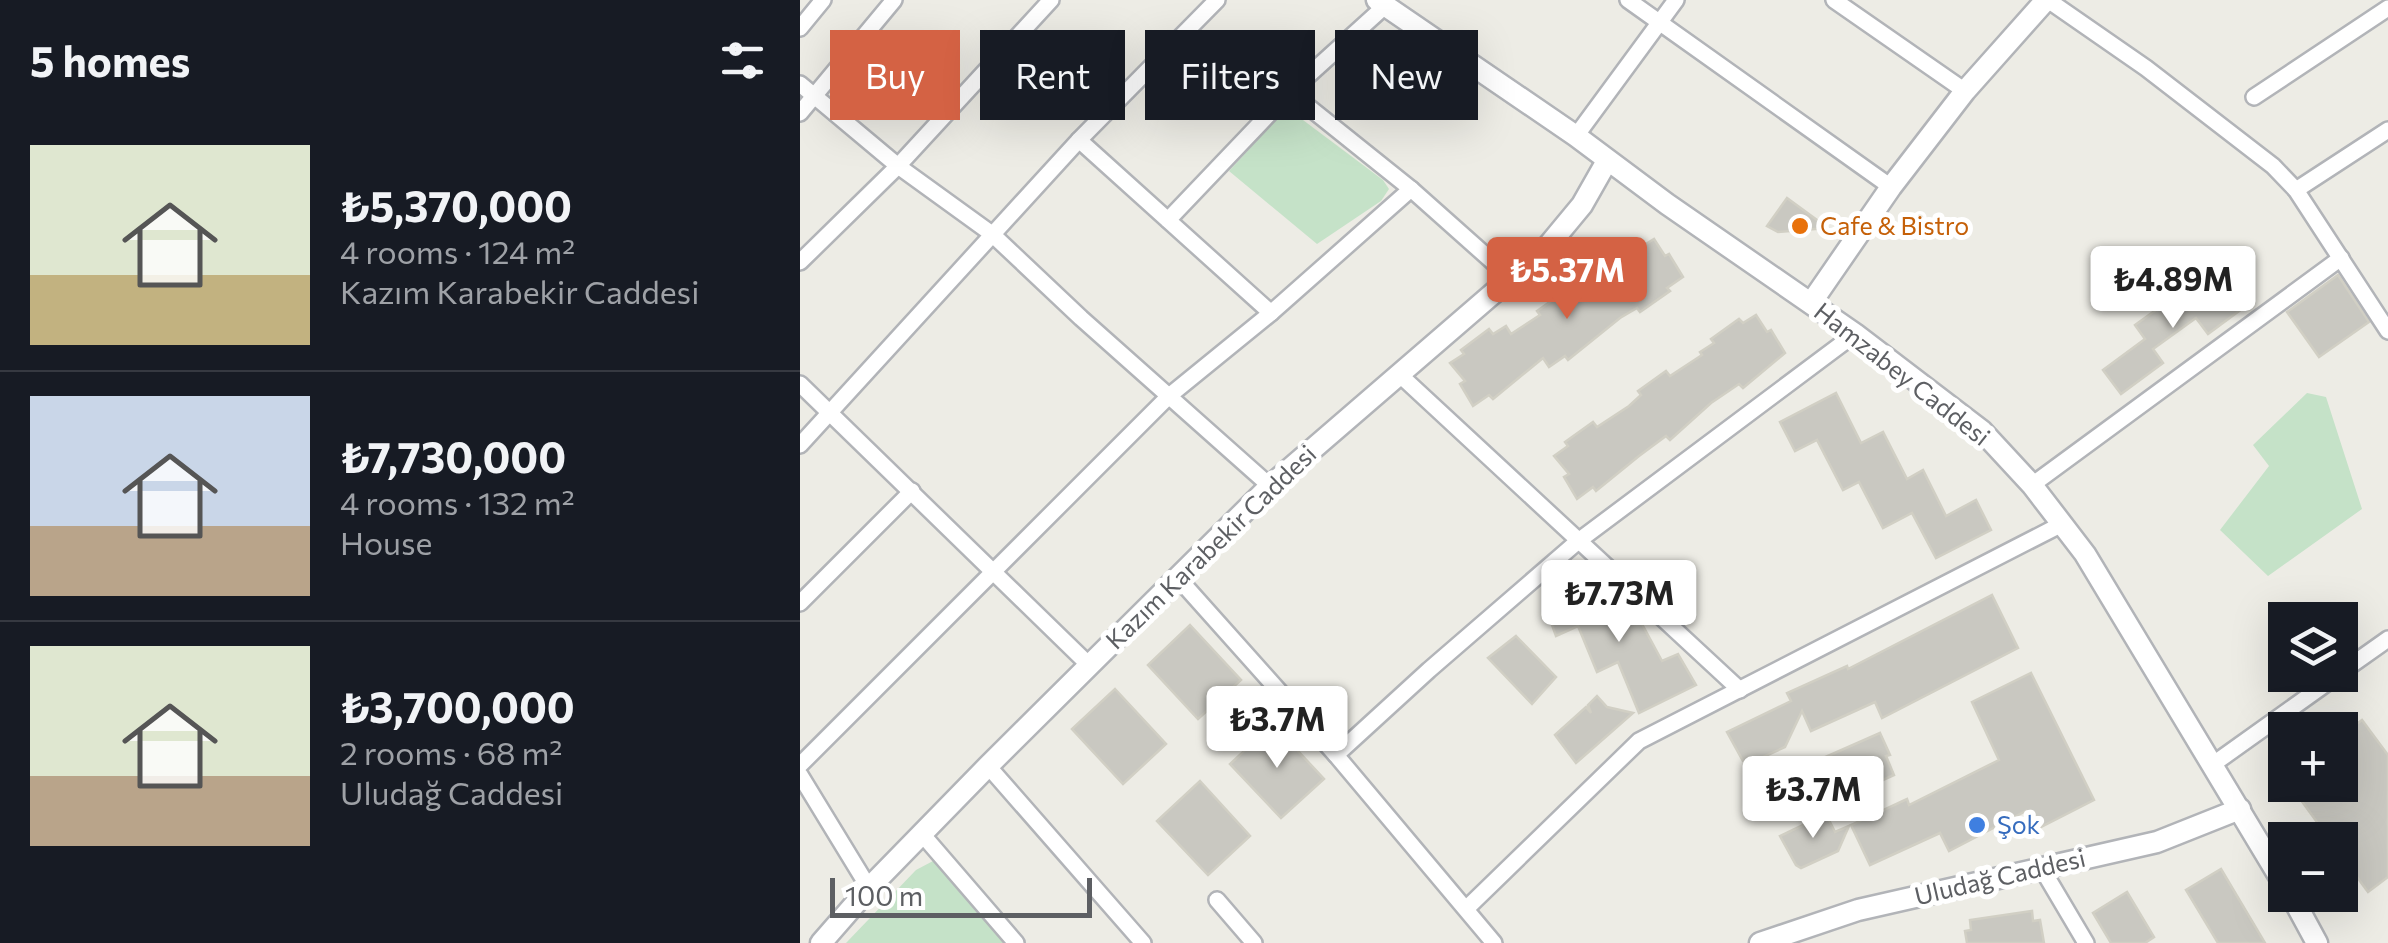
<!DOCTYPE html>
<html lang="en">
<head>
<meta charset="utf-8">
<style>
	:root { --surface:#171b24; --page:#20242c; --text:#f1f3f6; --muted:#9ea1a6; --line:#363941; --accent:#d46244 }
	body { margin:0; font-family:Commissioner,sans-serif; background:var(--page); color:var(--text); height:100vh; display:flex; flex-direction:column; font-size:38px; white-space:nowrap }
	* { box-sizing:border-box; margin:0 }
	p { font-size:32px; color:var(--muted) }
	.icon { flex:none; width:55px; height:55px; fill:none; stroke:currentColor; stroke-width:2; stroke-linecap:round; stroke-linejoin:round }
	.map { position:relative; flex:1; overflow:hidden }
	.sheet { display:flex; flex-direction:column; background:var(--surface); width:800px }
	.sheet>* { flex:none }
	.hud { position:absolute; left:30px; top:30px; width:950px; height:90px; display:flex; gap:20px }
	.buttons { position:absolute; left:1468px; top:602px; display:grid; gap:20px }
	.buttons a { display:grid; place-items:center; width:90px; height:90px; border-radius:0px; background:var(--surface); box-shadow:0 10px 40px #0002; font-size:50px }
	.scale { position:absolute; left:30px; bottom:25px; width:262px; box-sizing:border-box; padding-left:10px; border:5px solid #5d5f63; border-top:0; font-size:28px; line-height:35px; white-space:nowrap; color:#5d5f63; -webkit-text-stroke:8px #fff; paint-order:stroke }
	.price { position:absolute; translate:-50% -85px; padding:0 22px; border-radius:10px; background:#fff; color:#222; font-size:32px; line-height:65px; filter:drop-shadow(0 2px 5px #0008) }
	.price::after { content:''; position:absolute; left:50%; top:60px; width:30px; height:22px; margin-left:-15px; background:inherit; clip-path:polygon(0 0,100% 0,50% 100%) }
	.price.selected { background:var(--accent); color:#fff }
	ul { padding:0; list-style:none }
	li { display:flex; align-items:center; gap:30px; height:250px; padding:0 30px }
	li+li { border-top:2px solid var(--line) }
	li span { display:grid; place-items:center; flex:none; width:280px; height:200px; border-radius:0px; color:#555 }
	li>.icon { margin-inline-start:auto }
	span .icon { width:120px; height:120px; fill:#fffc; stroke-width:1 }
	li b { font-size:42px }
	h2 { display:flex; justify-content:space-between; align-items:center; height:120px; padding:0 30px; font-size:42px }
	.pill { padding:0 35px; border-radius:0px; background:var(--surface); box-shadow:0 10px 40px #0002; font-size:35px; line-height:90px }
	.pill.selected { background:var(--accent); color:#fff }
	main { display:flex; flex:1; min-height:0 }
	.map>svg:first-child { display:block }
	.green { fill:#c5e2c8 }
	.building { fill:#c9c8c1; stroke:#d1cfc4; stroke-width:2.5 }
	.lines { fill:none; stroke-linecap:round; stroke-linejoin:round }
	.minor-casing { stroke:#b2b4b8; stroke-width:20 }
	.tertiary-casing { stroke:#b2b4b8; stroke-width:25 }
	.minor { stroke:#fff; stroke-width:15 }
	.tertiary { stroke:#fff; stroke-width:20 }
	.food-dot { fill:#e8710a; stroke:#fff; stroke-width:4 }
	.shop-dot { fill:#3f7fe0; stroke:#fff; stroke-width:4 }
	.labels { text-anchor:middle; stroke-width:10; stroke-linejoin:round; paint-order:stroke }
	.food-label { font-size:25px; fill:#c56008; stroke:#fff; text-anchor:start }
	.street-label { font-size:25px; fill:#5d5f63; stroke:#fff }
	.shop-label { font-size:25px; fill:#366cbe; stroke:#fff; text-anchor:start }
</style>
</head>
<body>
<main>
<section class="sheet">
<h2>5 homes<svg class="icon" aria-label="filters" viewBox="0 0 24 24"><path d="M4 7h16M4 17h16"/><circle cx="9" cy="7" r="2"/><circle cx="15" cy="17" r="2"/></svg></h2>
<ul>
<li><span style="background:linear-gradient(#dfe7d0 65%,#c2b280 0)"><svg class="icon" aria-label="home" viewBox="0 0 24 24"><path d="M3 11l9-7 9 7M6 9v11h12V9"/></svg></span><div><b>₺5,370,000</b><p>4 rooms · 124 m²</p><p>Kazım Karabekir Caddesi</p></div></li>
<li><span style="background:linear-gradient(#c9d6e8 65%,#b9a48a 0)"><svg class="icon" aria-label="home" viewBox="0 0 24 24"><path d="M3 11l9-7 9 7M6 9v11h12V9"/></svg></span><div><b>₺7,730,000</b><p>4 rooms · 132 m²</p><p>House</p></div></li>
<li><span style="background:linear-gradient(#dfe7d0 65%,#b9a48a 0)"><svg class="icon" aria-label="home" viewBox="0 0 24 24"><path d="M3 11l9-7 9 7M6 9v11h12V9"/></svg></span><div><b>₺3,700,000</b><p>2 rooms · 68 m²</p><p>Uludağ Caddesi</p></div></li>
</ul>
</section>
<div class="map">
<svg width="1588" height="943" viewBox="0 0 1588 943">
	<rect width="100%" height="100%" fill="#edece5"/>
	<g class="green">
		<path d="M487,108L583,180L589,189L581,201L517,244L429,171Z"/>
		<path d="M1507,393L1526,397L1562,509L1468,576L1420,530L1469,466L1453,445Z"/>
		<path d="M133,861L204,943H46L116,870Z"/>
	</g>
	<g class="building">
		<path d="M987,198L1028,228L978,232L967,226Z"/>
		<path d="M854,239L865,256L869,254L883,277L867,288L870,291L840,312L837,308L820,318L768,360L765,356L749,367L743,358L693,399L689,395L673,406L660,384L665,381L650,363L664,354L661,350L689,329L693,334L706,326L711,334L740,315L737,311L765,291L769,295L812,267L809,263L837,242L841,247Z"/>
		<path d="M1538,275L1569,322L1519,357L1487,312Z"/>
		<path d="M1432,278L1450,303L1408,334L1396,318L1353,349L1363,363L1321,394L1303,370L1345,339L1335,325L1378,294L1390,310Z"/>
		<path d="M956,315L967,332L971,330L985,353L943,388L939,384L911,403L870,440L866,436L839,456L796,491L793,487L777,499L764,477L769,474L754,456L768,446L765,442L793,422L797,427L829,406L841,395L838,391L866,371L870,376L902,355L900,352L914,343L911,339L939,319L943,323Z"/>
		<path d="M1036,393L1061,443L1083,432L1107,479L1123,470L1146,516L1176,500L1191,530L1136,558L1112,513L1083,528L1059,482L1043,490L1017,440L995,451L980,422Z"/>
		<path d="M795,578L819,622L836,613L862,661L878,654L896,685L839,713L818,662L797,672L778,626L756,636L744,603Z"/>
		<path d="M1192,595L1218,648L1082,718L1075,702L1011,731L1002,711L985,747L948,764L943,761L927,732L991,701L987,693L1047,666L1048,669Z"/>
		<path d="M390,625L441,680L398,719L348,665Z"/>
		<path d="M716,636L756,677L732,704L688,658Z"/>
		<path d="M1231,673L1294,800L1235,830L1226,811L1149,851L1140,833L1070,865L1051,825L1107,799L1109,805L1199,760L1172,702Z"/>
		<path d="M315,689L366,744L323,784L272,729Z"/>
		<path d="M797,696L807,707L833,713L776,763L755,735L786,707L791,713L788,705Z"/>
		<path d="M1562,720L1588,755V877L1568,892L1540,854V840H1530L1490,785H1540V736Z"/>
		<path d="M473,724L524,779L481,818L430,764Z"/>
		<path d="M1080,733L1090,755L1086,756L1094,775L1045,797L1035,775L1029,778L1021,759Z"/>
		<path d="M400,781L450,836L408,875L357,821Z"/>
		<path d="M1026,814L1035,832L1049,826L1038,851L1001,868L996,865L980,836Z"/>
		<path d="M1421,869L1465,943H1418L1386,890Z"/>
		<path d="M1327,892L1354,937L1345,943H1311L1293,913Z"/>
		<path d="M1232,911L1233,921L1240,920L1244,943H1167L1165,931L1171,930L1170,920Z"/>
	</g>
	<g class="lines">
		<g class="minor-casing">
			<g id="minor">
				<path d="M828,0L1091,187"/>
				<path d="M1034,0L1165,91"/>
				<path d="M1248,0L1346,68L1473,166L1496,190L1588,331"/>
				<path d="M0,28L23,0"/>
				<path d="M0,84L98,166L192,234L281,318L470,486"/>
				<path d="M490,92L611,189L711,278"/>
				<path d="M1454,97L1588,8"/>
				<path d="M0,113L94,0"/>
				<path d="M776,136L876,0"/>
				<path d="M279,140L471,313"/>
				<path d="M1496,190L1588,130"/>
				<path d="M368,220L490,92L585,6"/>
				<path d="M0,262L98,166L251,0"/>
				<path d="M599,374L940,690"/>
				<path d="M0,384L290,666"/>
				<path d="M0,445L279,140L417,0"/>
				<path d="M1232,485L1541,258"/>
				<path d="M378,578L536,755L694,943"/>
				<path d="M0,603L112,491"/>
				<path d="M1540,673L1588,639"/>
				<path d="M536,755L629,670L777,542L1055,334"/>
				<path d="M0,765L369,396L471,313L611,189"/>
				<path d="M1412,765L1538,675"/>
				<path d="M188,766L343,943"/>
				<path d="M0,775L69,888"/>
				<path d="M122,834L216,943"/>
				<path d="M1241,867L1286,943"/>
				<path d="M417,900L454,943"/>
				<path d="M667,908L839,741L1262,524"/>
			</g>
		</g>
		<g class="tertiary-casing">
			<g id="tertiary">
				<path d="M577,0L776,136L867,204L1055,334L1182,431L1232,485L1285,554L1485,886"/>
				<path d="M1011,303L1091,187L1165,91L1246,0"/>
				<path d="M1491,895L1517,943"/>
				<path d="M21,943L69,888L188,766L470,486L748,246L782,205L807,161"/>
				<path d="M960,943L1058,910L1357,842L1440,809"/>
			</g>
		</g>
		<use href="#minor" class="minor"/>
		<use href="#tertiary" class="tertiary"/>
	</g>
	<circle class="food-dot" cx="1000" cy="226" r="10"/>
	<circle class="shop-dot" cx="1177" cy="825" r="10"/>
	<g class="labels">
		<g class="food-label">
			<text x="1020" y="235">Cafe &amp; Bistro</text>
		</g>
		<g class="street-label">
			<text transform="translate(1102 374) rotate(38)" y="9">Hamzabey Caddesi</text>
			<text transform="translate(411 547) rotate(-44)" y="9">Kazım Karabekir Caddesi</text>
			<text transform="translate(1200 877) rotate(-13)" y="9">Uludağ Caddesi</text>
		</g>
		<g class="shop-label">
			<text x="1197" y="834">Şok</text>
		</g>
	</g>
</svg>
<div class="buttons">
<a><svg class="icon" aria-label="layers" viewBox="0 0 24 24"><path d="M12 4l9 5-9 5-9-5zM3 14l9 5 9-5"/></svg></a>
<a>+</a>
<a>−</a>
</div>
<div class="scale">100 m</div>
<b class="price selected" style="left:767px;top:322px">₺5.37M</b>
<b class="price" style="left:1373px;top:331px">₺4.89M</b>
<b class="price" style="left:819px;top:645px">₺7.73M</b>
<b class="price" style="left:477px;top:771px">₺3.7M</b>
<b class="price" style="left:1013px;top:841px">₺3.7M</b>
<div class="hud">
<a class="pill selected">Buy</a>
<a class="pill">Rent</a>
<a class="pill">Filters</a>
<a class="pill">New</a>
</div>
</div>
</main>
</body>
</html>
